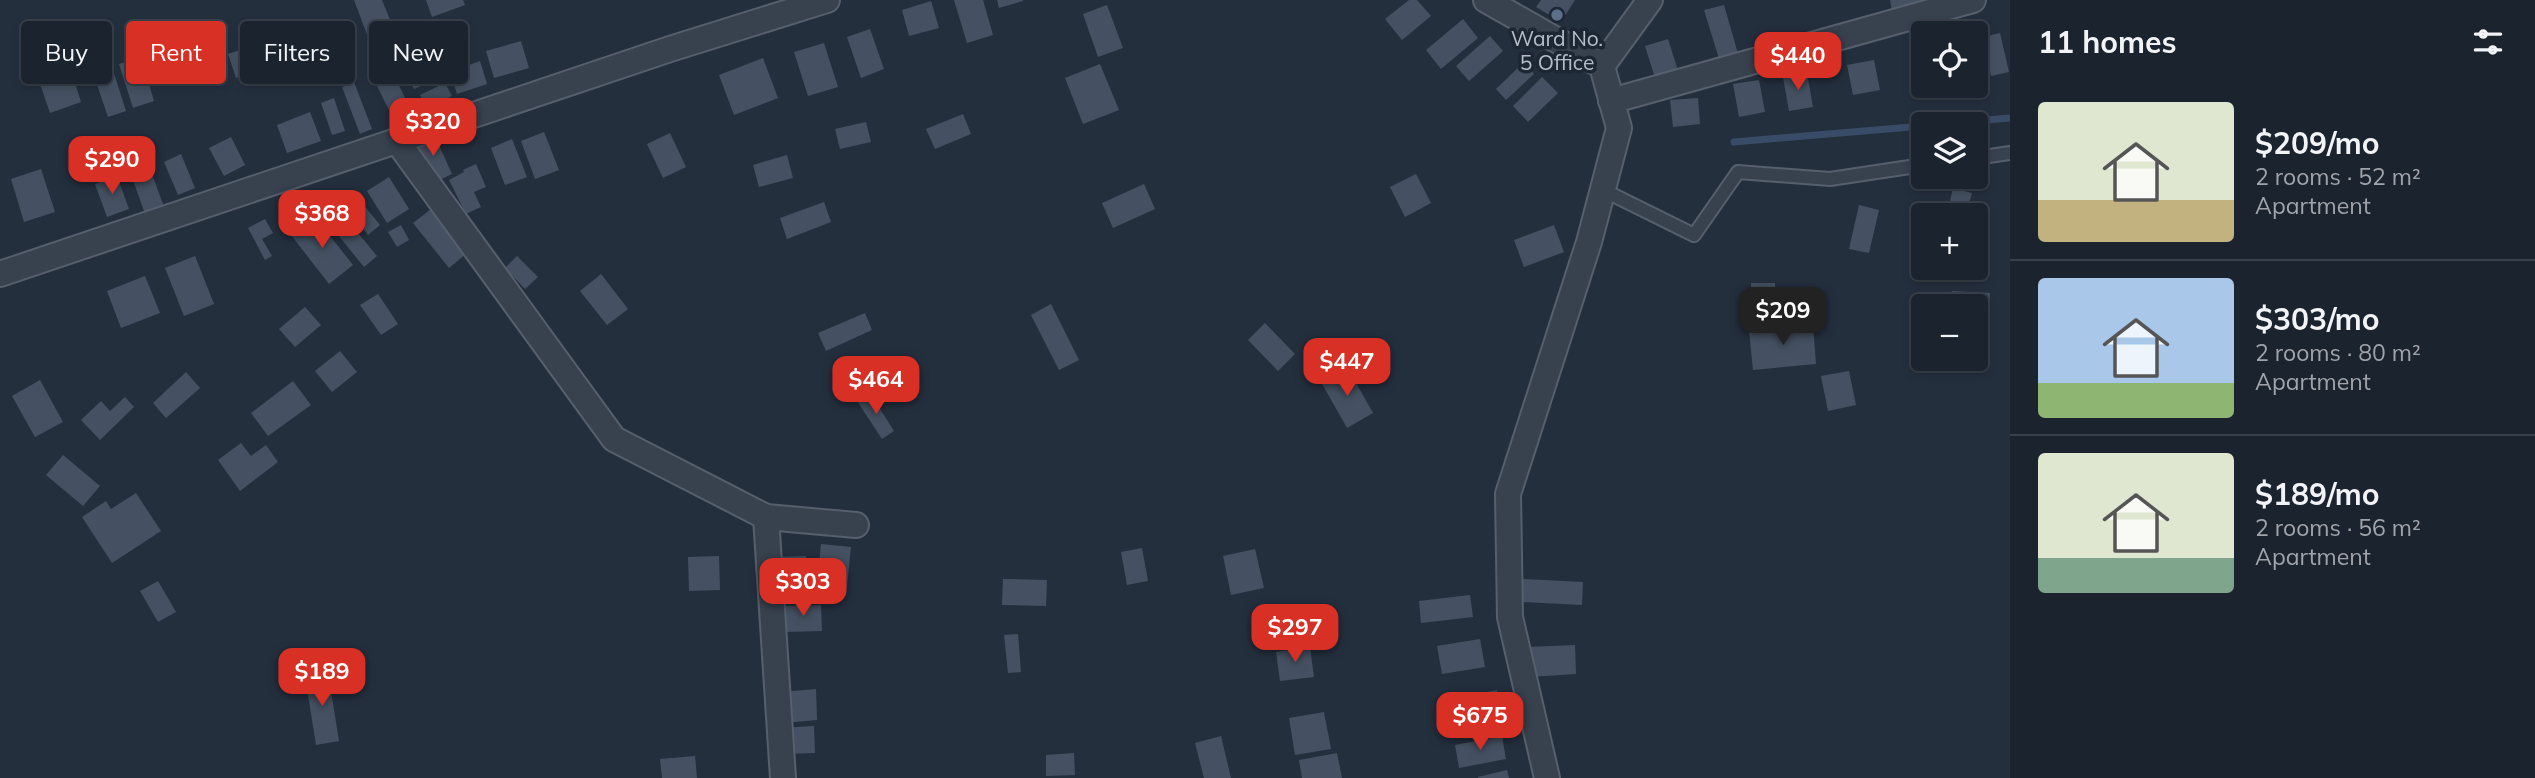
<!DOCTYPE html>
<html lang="en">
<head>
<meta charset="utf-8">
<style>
	:root { --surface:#1b232e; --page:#282f3a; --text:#f1f3f6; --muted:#a0a4aa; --line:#39404a; --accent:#d93025 }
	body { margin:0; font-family:Mulish,sans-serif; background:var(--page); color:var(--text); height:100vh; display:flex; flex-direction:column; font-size:26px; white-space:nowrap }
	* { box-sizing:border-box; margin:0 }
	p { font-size:23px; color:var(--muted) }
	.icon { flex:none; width:38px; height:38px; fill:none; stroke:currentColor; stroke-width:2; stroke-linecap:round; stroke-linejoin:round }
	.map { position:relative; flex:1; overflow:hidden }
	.side { display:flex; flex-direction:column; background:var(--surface); width:525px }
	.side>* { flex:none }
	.banner { position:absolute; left:21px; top:21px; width:665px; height:63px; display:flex; gap:14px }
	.buttons { position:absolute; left:1911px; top:21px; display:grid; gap:14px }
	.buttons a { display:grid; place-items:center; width:77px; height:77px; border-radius:7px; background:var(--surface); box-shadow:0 4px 10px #0003,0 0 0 2px var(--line); font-size:35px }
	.price { position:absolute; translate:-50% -60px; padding:0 16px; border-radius:14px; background:var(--accent); color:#fff; font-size:23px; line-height:46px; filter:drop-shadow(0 2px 4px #0008) }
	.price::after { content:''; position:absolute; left:50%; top:42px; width:21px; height:16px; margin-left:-10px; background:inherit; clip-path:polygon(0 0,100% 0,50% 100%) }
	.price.on { background:#222; color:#fff }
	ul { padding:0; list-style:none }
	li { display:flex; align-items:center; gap:21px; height:175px; padding:0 28px }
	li+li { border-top:2px solid var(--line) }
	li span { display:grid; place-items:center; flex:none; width:196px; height:140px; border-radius:7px; color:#555 }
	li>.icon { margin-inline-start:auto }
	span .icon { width:84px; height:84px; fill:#fffc; stroke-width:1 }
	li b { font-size:30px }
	h2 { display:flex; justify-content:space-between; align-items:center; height:84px; padding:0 28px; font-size:30px }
	.chip { padding:0 24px; border-radius:7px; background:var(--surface); box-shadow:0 4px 10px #0003,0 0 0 2px var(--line); font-size:24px; line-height:63px }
	.chip.on { background:var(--accent); color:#fff }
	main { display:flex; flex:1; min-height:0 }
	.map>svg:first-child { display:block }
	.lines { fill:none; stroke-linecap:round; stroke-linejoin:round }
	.stream { stroke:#394c67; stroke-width:7 }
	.building { fill:#455162 }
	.lane-casing { stroke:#565f6c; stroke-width:16 }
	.street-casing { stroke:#565f6c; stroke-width:28 }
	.lane { stroke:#38414e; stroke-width:12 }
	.street { stroke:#38414e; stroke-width:24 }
	.service-dot { fill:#5c6f8a; stroke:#1d2633; stroke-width:2.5 }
	.labels { text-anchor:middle; stroke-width:7; stroke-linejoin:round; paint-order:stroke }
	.poi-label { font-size:21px; fill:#b4bcc9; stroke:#1d2633 }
</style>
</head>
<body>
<main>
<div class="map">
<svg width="2010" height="778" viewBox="0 0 2010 778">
	<rect width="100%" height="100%" fill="#242f3e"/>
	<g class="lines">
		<g class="stream">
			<path d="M1940,124L2010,118"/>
			<path d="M1734,142L1923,126"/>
		</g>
	</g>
	<g class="building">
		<path d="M354,0H382L393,27L368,37Z"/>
		<path d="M426,0H463L465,5L432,17Z"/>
		<path d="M954,0H983L993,35L967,43Z"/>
		<path d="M997,0H1023V1L999,8Z"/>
		<path d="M1409,0H1417L1431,16L1402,40L1385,19Z"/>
		<path d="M1541,0H1575L1561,22L1536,7Z"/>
		<path d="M1890,0H1923L1924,4L1892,11Z"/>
		<path d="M931,1L939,28L909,36L902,10Z"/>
		<path d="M1107,5L1123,48L1098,57L1083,14Z"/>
		<path d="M1724,5L1739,57L1720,62L1704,10Z"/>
		<path d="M1463,19L1478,38L1441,69L1426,50Z"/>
		<path d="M453,24L461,46L439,55L430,33Z"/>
		<path d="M870,29L884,69L861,78L847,37Z"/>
		<path d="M210,30L228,77L205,85L189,38Z"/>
		<path d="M2000,33L2009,72L1991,76L1983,37Z"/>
		<path d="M1490,36L1503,51L1469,81L1456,66Z"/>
		<path d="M1668,39L1679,74L1656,81L1645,46Z"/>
		<path d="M521,41L529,68L494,78L486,51Z"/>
		<path d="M260,43L268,67L236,78L228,54Z"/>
		<path d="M824,43L838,87L808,96L794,52Z"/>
		<path d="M141,57L154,101L133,108L119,64Z"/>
		<path d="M763,58L778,98L734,115L719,75Z"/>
		<path d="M1874,60L1880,90L1853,95L1847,65Z"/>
		<path d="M110,61L126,111L108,117L91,67Z"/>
		<path d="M435,61L441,77L414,89L406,74Z"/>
		<path d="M480,61L487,84L457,94L450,72Z"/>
		<path d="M1524,62L1534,74L1506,100L1496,89Z"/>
		<path d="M69,64L81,102L50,113L37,75Z"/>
		<path d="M1100,64L1119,110L1083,124L1065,78Z"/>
		<path d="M389,65L408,104L391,114L371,74Z"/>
		<path d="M1807,73L1813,107L1789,111L1783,77Z"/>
		<path d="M1542,77L1558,93L1528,122L1513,106Z"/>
		<path d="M1759,80L1765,112L1739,117L1733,84Z"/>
		<path d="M354,82L372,129L360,134L342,87Z"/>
		<path d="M445,83L452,96L427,108L420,95Z"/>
		<path d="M334,98L345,131L332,135L321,103Z"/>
		<path d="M1698,98L1700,124L1673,127L1670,100Z"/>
		<path d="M310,112L321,141L287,153L277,125Z"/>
		<path d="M963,114L971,134L935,149L926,129Z"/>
		<path d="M866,122L871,142L840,149L835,129Z"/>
		<path d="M544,132L559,170L535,179L521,141Z"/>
		<path d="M670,133L686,167L663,178L647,144Z"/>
		<path d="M434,134L452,174L433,183L415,143Z"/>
		<path d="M231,137L245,165L224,176L209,148Z"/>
		<path d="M512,139L527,177L505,185L491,148Z"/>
		<path d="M181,154L195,188L178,195L164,162Z"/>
		<path d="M787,155L793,178L759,187L753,165Z"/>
		<path d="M476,164L486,187L474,192L481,207L466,214L449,180L464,172L463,170Z"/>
		<path d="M41,169L55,212L24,222L11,179Z"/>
		<path d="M152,174L164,207L145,214L133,180Z"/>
		<path d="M1416,174L1431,203L1405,217L1390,187Z"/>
		<path d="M117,176L129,209L107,217L95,184Z"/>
		<path d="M389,177L409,209L387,223L367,191Z"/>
		<path d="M1144,184L1155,209L1113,228L1102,203Z"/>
		<path d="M1953,188L1972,193L1966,215H1947Z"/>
		<path d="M357,197L380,225L368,235L345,206Z"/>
		<path d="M824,202L831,222L787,239L780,218Z"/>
		<path d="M1859,205L1879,210L1869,253L1849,249Z"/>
		<path d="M338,209L377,256L364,267L325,219Z"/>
		<path d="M431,209L467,253L449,268L413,223Z"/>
		<path d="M315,217L353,265L329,284L291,235Z"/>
		<path d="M265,219L273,233L262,239L272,256L265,260L248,228Z"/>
		<path d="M401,225L409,240L397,247L388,232Z"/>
		<path d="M1554,225L1564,252L1524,267L1514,240Z"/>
		<path d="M195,256L214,304L184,316L165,268Z"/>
		<path d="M517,256L538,277L525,289L505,268Z"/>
		<path d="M1946,268H1973V272L1946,271Z"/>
		<path d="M601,274L628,309L607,325L580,291Z"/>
		<path d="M145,276L160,313L121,328L107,291Z"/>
		<rect x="1751" y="283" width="24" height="43"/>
		<path d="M1952,291L1990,293L1989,324H1976V306H1951Z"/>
		<path d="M378,294L398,324L381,335L360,305Z"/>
		<path d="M1051,304L1079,360L1059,370L1031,315Z"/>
		<path d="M305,307L321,325L295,347L279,329Z"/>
		<path d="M865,313L872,330L826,351L818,333Z"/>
		<path d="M1265,323L1295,354L1278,371L1248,340Z"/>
		<path d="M1813,325L1816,364L1753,370L1749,331Z"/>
		<path d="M340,351L357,372L332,392L315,371Z"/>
		<path d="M1347,367L1373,413L1347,428L1321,382Z"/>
		<path d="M1849,371L1856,405L1828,411L1821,376Z"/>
		<path d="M186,372L200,388L166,418L153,403Z"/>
		<path d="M40,380L63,422L35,437L12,396Z"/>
		<path d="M293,381L311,405L268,436L251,413Z"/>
		<path d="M870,393L894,431L882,439L857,401Z"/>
		<path d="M125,397L134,407L100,440L81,420L101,401L110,411Z"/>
		<path d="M241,443L251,456L266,445L278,462L240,491L218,460Z"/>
		<path d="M63,455L100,486L83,506L46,475Z"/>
		<path d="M136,493L161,531L112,563L82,517L106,501L111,509Z"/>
		<path d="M821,544L851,547L846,596L816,592Z"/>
		<path d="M1142,548L1148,581L1127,585L1121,552Z"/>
		<path d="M1255,549L1264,588L1231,595L1223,556Z"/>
		<path d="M719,556L720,590L689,591L688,557Z"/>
		<path d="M806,556L807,585L776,586L775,557Z"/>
		<path d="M1003,579L1047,580L1046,606L1002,605Z"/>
		<path d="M1523,579L1583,582L1582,605L1522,602Z"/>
		<path d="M158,581L176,612L158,622L140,591Z"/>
		<path d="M1470,595L1473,617L1421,623L1419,601Z"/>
		<path d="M821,605L822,631L785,632L784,606Z"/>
		<path d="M1304,609L1308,638L1273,644L1268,615Z"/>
		<path d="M1018,634L1021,672L1008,673L1004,635Z"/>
		<path d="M1480,639L1485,667L1442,674L1437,646Z"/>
		<path d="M1575,645L1576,674L1529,677L1528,647Z"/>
		<path d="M1310,647L1314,677L1280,681L1276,652Z"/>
		<path d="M328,672L339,741L316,745L305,676Z"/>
		<path d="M816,689L817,720L784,723L782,692Z"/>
		<path d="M1497,690L1502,716L1446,727L1440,701Z"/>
		<path d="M1324,712L1331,749L1295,755L1289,718Z"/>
		<path d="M814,726L815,753L782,754L781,728Z"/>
		<path d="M1221,736L1231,778H1204L1195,743Z"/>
		<path d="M1502,736L1506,759L1459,768L1455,745Z"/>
		<path d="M1074,753L1075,775L1046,776V755Z"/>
		<path d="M1337,753L1342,778H1302L1299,760Z"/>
		<path d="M695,756L697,778H662L660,759Z"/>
		<path d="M1507,770L1509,778H1478V777Z"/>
	</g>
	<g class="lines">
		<g class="lane-casing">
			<g id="lane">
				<path d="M1976,158L2010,153"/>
				<path d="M1603,190L1694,235L1738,172L1830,179L1923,165"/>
			</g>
		</g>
		<g class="street-casing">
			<g id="street">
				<path d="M1486,0L1602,66L1619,128L1589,242L1508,494L1510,617L1547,778"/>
				<path d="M1602,66L1650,0"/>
				<path d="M1611,101L1973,0"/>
				<path d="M397,141L614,439L766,517L856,525"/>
				<path d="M0,274L670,49L827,0"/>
				<path d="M766,517L783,778"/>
			</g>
		</g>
		<use href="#lane" class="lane"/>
		<use href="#street" class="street"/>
	</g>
	<circle class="service-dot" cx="1557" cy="15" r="7"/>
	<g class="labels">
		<g class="poi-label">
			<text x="1557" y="46">Ward No.<tspan x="1557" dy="24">5 Office</tspan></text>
		</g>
	</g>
</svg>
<div class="buttons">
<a><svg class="icon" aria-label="locate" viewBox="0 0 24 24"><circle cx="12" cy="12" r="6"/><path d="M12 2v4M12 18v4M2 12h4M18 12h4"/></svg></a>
<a><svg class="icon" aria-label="layers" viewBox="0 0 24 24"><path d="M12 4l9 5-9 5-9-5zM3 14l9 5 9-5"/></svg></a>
<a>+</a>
<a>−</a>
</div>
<b class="price" style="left:1798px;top:92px">$440</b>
<b class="price" style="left:433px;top:158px">$320</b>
<b class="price" style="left:112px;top:196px">$290</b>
<b class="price" style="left:322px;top:250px">$368</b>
<b class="price on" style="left:1783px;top:347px">$209</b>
<b class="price" style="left:1347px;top:398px">$447</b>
<b class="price" style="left:876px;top:416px">$464</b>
<b class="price" style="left:803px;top:618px">$303</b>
<b class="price" style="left:1295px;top:664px">$297</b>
<b class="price" style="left:322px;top:708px">$189</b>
<b class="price" style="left:1480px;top:752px">$675</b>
<div class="banner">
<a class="chip">Buy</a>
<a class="chip on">Rent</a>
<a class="chip">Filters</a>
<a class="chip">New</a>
</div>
</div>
<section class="side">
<h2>11 homes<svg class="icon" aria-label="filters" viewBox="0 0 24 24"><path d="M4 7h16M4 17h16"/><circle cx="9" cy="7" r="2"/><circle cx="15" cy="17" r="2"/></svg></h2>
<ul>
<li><span style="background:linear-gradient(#dfe7d0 70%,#c2b280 0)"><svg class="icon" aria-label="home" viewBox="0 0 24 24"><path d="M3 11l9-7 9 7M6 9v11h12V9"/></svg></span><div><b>$209/mo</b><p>2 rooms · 52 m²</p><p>Apartment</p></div></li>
<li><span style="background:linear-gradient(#a9c7e8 75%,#8fb573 0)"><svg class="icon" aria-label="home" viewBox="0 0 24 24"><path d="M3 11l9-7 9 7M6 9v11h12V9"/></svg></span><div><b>$303/mo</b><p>2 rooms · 80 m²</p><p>Apartment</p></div></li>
<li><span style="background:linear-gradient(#dfe7d0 75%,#7fa58c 0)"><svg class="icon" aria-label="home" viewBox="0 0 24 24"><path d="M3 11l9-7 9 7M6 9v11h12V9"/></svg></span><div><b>$189/mo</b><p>2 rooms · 56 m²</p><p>Apartment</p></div></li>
</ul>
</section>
</main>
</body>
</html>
